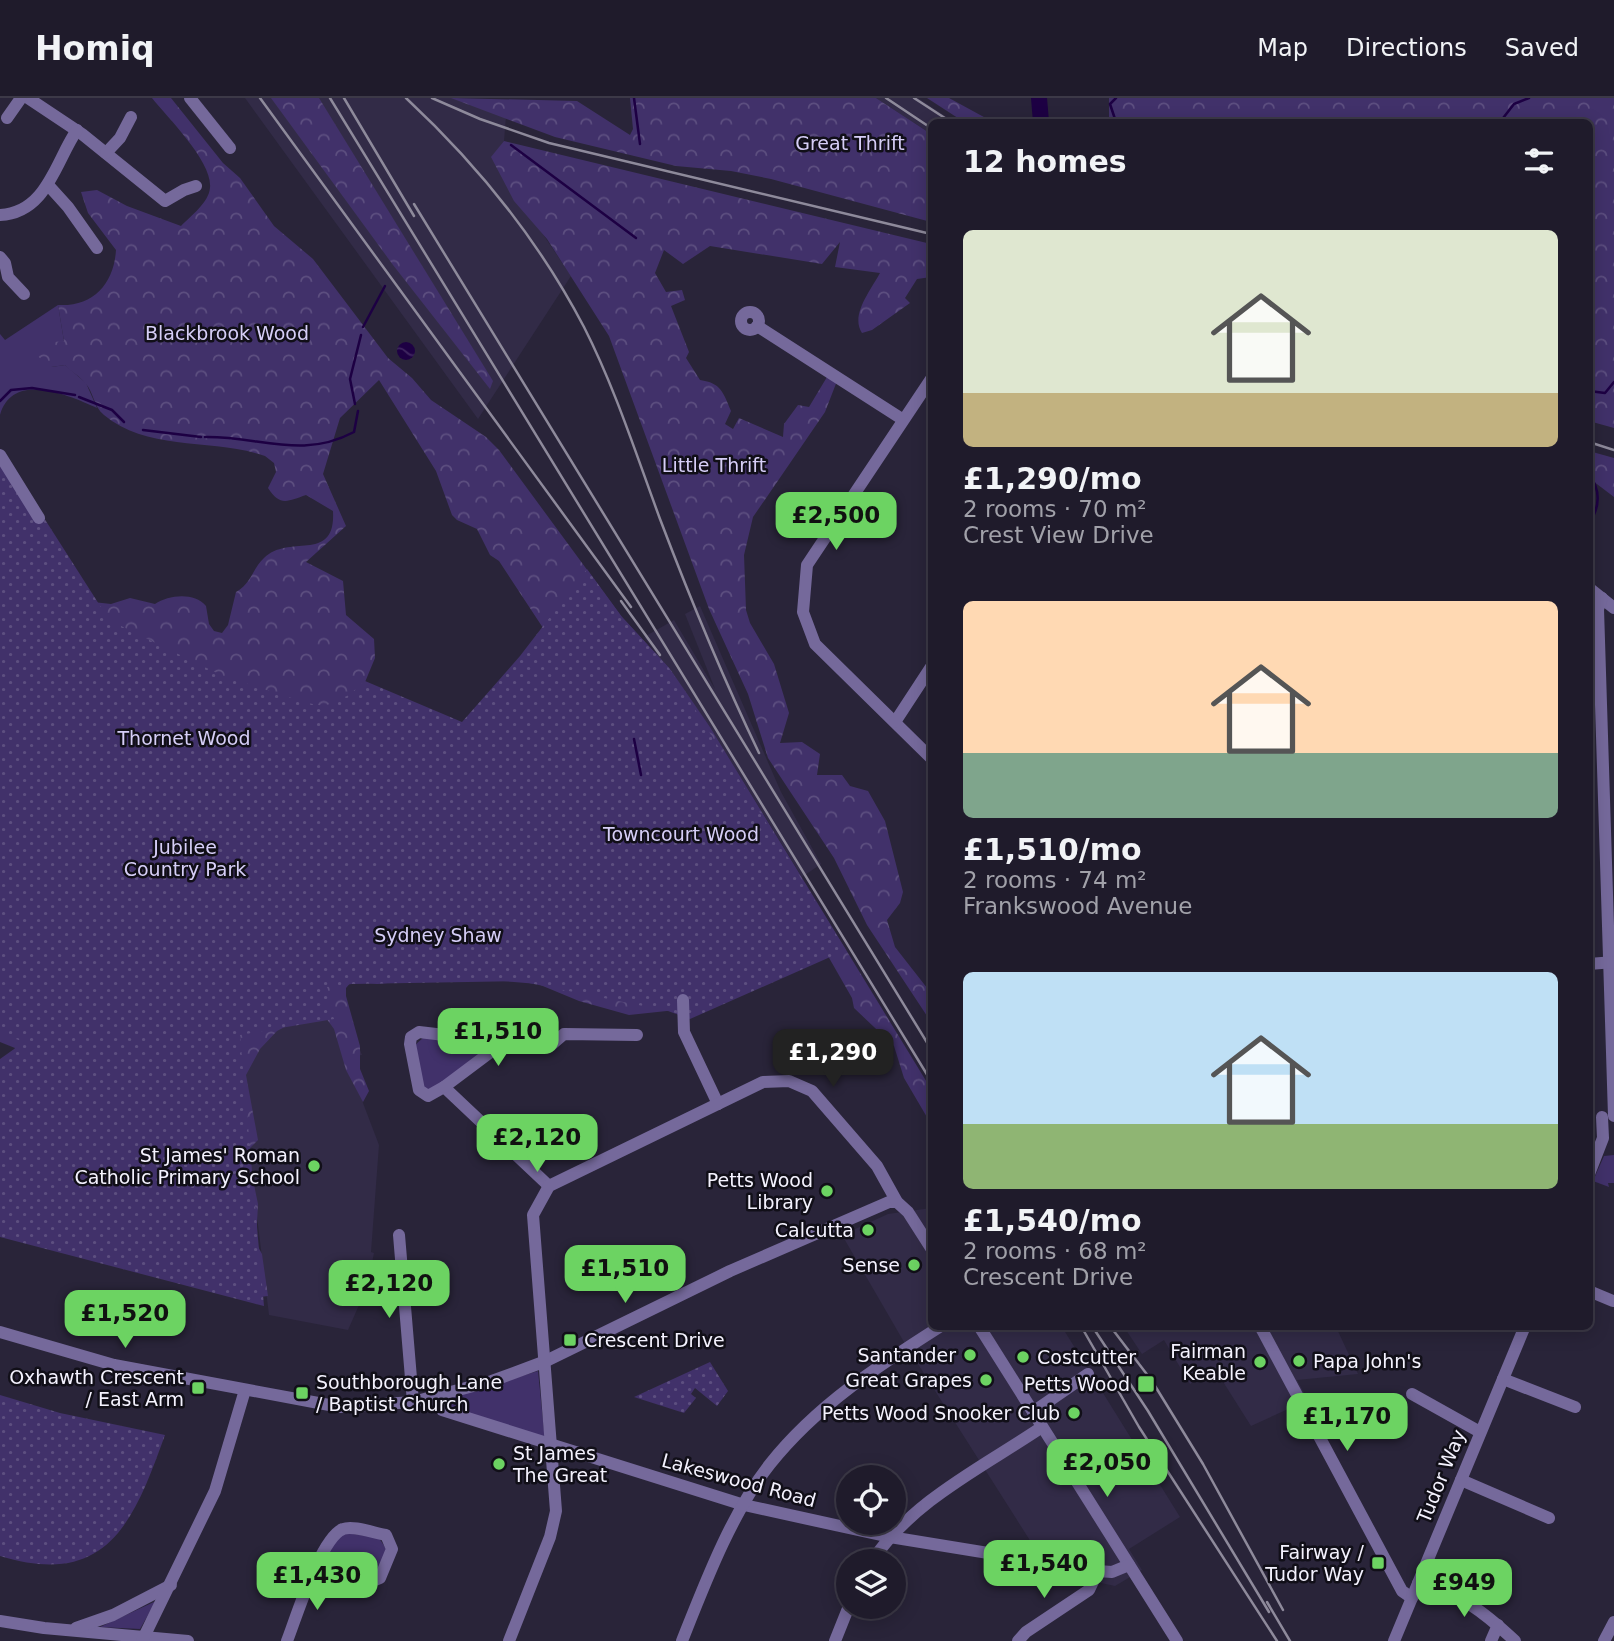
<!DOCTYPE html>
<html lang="en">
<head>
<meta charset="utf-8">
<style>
	:root { --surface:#1f1b2b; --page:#272433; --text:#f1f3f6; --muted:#a1a1a9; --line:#3c3947; --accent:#6cd362 }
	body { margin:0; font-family:"DejaVu Sans",sans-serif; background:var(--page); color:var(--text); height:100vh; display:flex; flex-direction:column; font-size:26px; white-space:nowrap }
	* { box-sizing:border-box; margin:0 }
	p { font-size:23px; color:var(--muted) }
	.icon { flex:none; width:38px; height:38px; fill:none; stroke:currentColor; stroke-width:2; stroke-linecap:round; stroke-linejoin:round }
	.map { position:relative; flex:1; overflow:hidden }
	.drawer { position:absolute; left:928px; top:21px; width:665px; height:1211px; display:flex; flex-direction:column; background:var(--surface); border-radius:10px; box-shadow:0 4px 18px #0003,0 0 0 2px var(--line) }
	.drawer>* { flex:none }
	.fabs { position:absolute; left:836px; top:1367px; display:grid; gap:14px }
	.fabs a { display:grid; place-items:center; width:70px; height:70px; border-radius:50%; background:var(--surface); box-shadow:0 4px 18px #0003,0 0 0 2px var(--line); font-size:35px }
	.price { position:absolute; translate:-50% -60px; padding:0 16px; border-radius:14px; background:var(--accent); color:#111; font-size:23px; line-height:46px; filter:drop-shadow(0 2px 4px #0008) }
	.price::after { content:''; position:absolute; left:50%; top:42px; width:21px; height:16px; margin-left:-10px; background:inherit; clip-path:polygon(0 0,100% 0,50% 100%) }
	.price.current { background:#222; color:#fff }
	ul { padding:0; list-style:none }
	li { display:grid; align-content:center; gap:14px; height:371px; padding:0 35px }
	li span { display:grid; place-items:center; height:217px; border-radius:10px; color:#555 }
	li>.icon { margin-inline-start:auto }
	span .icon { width:126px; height:126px; fill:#fffc; stroke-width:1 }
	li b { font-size:30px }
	h2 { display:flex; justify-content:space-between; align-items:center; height:84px; padding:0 35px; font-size:30px }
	header { display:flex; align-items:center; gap:42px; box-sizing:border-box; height:98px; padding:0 35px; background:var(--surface); border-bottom:2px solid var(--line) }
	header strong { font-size:33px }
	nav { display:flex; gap:38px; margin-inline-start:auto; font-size:24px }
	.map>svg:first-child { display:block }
	.built { fill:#322b47 }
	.grass { fill:#41316a }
	.forest { fill:url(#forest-crowns) }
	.park { fill:url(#park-dots) }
	.water { fill:url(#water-waves) }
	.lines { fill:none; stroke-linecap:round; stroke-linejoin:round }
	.stream { stroke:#1d0043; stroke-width:2.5 }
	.river { stroke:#1d0043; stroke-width:16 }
	.minor { stroke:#75699b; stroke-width:12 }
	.rail { stroke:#8e8a9b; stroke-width:2.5 }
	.poi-dot { fill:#6cd362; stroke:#110f18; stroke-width:2.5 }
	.labels { text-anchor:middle; stroke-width:5; stroke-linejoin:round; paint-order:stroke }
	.park-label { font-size:19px; fill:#d6cef7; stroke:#110f18 }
	.poi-label { font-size:19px; fill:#f4f2fe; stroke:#110f18; text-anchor:end }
	.street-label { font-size:19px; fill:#f4f2fe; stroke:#110f18 }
</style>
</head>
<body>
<header>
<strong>Homiq</strong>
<nav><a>Map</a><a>Directions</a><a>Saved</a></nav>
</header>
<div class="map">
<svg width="1614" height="1543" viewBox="0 0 1614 1543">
	<defs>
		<pattern id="forest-crowns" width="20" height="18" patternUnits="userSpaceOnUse" patternTransform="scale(1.75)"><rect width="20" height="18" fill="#41316a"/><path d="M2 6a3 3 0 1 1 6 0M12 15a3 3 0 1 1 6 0" fill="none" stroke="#5d4f80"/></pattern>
		<pattern id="park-dots" width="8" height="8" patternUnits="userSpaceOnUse" patternTransform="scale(1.75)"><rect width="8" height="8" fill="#41316a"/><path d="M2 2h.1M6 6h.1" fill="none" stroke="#5d4f80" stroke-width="1.8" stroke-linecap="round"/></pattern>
		<pattern id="water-waves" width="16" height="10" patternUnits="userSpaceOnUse" patternTransform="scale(1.75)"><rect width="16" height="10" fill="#1d0043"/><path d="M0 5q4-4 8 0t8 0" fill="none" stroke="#3e265f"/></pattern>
	</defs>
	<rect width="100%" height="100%" fill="#292439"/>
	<g class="built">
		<path d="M245,0H458L506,18L504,43L492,60L571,178L478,321Z"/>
		<path d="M876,0H918L954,24H931V36Z"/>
		<path d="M700,508L781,694L821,766L802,779L710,629L644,539L674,522L715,591L685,516Z"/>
		<path d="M345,913L362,957L356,958L363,1005L379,1047L371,1154L374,1155L367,1189L348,1232L269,1217L234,930Z"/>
		<path d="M931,1110V1228L1062,1229L1180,1419L1129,1451L1142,1472L1115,1488L1050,1474L904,1244L842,1137L888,1116Z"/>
		<path d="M1124,1229H1336L1358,1276L1297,1282L1308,1302L1251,1328L1215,1271L1190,1286L1164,1242L1142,1256Z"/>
	</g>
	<g class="grass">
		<path d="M58,207L64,243L51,269L65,267L86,285L97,310C70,298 13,272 0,317V236L5,242Z"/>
		<path d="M424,939L484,946L486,951L431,993L425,994L415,947Z"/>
		<path d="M1614,1057V1085H1608L1609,1089L1593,1083L1604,1058Z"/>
		<path d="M538,1273L545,1342L446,1309L444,1302Z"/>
		<path d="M347,1435L379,1440L387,1452L376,1478L365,1482L322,1470L335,1441Z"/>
		<path d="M156,1503L140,1531L100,1529Z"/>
	</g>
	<g class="forest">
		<path d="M152,0H171L223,65L240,80L274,128L313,161L388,260L412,280L431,302L486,339L499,352L621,518L670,571L710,629L931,991V1026L904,980L894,948L854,910L852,900L828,858L676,912L629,917L579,903L538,886L503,883L420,882L377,886L352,883L346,890V898L360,948V971L369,993L363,1004L346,972L334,931L326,920L300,921L277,933L260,951L246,977L258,1042L247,1053L258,1106L256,1145L262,1156L268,1198L260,1199L221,947L324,789L547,536L499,463L490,457L477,431L457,422L452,417L436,373L379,282L340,320L323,376L346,428L306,464L343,483L346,517L374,541L375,560L358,601L13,956L15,950L0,944V920L93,504L111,506L130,500L155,506C169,497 194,494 206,508L209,526L214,533L222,535L228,527L236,494C252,485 252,471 264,460C289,435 336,466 333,413L306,397C288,403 280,409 268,390L276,374L274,365L265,358C214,340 148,354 104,317C93,308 94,294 85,285C80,278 71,274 65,267L51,269L35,256L44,245L64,243L58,207C93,209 114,186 116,152L88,115L81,94L97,92L127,108L181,128C191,118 209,104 210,90C213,64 168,20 152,0Z"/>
		<path d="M271,0H319L493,283L490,291L393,167Z"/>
		<path d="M451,0L577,3L630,37L633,31L630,0H876L931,36V124L771,81L731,73L676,68L555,39Z"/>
		<path d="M927,0H949L993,24H964Z"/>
		<path d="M1109,0H1614V330L1589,323V24H1109Z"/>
		<path d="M504,43L931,146V179L917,181L905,200L910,205L872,232L862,235C850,217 871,192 880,175L835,169L840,144L822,166L710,148L683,166L664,152L655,175L666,194L682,192L685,202L671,208L689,254L686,260L700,282C721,285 723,294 731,313L725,326L733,331L739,320L783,339L784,326L798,307L809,309L827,279L837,283L825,314L753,419L744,457L746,512L750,525L774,566L789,615L780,645L802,644L820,656L817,677H842L850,688L868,693L885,723L903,794L900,805L887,822L895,849L931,895V924L867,827L834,760L768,660L748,596L709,511L609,238L547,141L514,103L491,59Z"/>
		<path d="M1589,353L1614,360V399L1589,380Z"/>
	</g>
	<g class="park">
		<path d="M0,351L104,514L117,526L223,578L307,605L325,608L349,597L365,583L462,624L520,558L587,471L622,519L669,570L846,852L690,921L668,913L519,883L352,886L327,889L334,921L240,937L264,1208L0,1139V961L24,944L0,935Z"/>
		<path d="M710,1264L728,1293L717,1308L695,1290L691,1296L696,1300L684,1315L634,1299Z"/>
		<path d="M0,1297L60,1315L165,1337C134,1423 108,1491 0,1458Z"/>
	</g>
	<circle class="water" cx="406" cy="253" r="9"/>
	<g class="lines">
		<g class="stream">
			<path d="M634,0L640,46"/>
			<path d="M1116,0L1110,6L1116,24"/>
			<path d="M1500,24L1514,6L1529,0"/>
			<path d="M511,47L636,140"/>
			<path d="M363,229L385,188"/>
			<path d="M1589,293L1605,295L1614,284"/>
			<path d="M79,299L112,312L124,324"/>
			<path d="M0,303L11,292L32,290L75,297"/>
			<path d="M355,306L350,281L361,237"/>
			<path d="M143,332L201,339"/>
			<path d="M205,339C260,338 301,362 354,334L358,313"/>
			<path d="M1589,377C1601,391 1600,410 1589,425"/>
			<path d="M634,641L641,677"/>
		</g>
		<path class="river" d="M1039,0L1041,24"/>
		<g class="minor">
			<path d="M28,0L82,36L165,103L184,92L196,88"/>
			<path d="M190,0L230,50"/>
			<path d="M7,20L21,0"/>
			<path d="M106,55L120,40L131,19"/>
			<path d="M49,88L68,109L97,150"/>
			<path d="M0,117C47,115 56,62 77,32"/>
			<path d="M0,159L5,165L8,179L24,196"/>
			<circle cx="750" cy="223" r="9"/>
			<path d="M757,228L902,321"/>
			<path d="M931,281L807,467L803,514L815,546L931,660"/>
			<path d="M0,357L39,420"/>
			<path d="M1589,490L1614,510"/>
			<path d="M1602,500L1598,511L1614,1018"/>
			<path d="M895,624L931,569"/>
			<path d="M1589,866L1614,864"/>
			<path d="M683,902L684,934L718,1006"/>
			<path d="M504,944L419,934L411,939L410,946L419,992L428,998L444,989L549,1088"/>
			<path d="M444,989L504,944L550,948L564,936L637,937"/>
			<path d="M1589,1076L1603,1040L1602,1019"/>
			<path d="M399,1137L413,1304"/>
			<path d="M1589,1193L1613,1203"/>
			<path d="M979,1228L1177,1543"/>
			<path d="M1260,1228L1402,1493L1412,1500"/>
			<path d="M0,1234L114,1267L340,1309L413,1304L492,1283L546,1263L730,1173L889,1104H897"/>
			<path d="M1503,1281L1575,1309"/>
			<path d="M1412,1296L1480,1334"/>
			<path d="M435,1300L442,1312L744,1407L890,1439L1098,1473L1112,1474L1129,1467"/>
			<path d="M1033,1314L1088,1276"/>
			<path d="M1461,1382L1549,1420"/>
			<path d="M872,1463C913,1402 983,1369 1042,1329"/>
			<path d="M1418,1485C1458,1493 1486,1516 1515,1543"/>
			<path d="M0,1523L44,1530L188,1543"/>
			<path d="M76,1530L113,1517L171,1487"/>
			<path d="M142,1543L215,1393L245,1292"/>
			<path d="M287,1543C296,1520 321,1439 343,1431C353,1427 374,1435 386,1437L392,1451L380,1480L368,1485L316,1472"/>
			<path d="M509,1543L550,1439L556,1413L533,1117L549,1088L763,984L789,983L812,993L877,1068L897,1104L908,1114L931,1150"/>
			<path d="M682,1543C705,1485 732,1414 770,1366C817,1307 878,1268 941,1228"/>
			<path d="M835,1543L849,1508"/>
			<path d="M1018,1543L1026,1534L1089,1492L1098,1473"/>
			<path d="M1394,1543L1525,1228"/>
			<path d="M1491,1543L1498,1527"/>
			<path d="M1604,1543L1614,1524"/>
		</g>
		<g class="rail">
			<path d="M260,0L631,509"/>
			<path d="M330,0L931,983"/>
			<path d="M344,0L414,118"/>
			<path d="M406,0C478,67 538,141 584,229C615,290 636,356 660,421C690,500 722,578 759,655"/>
			<path d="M432,0L480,21L549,45L931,136"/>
			<path d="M886,0L931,30"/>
			<path d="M914,0L951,24"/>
			<path d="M414,106L931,951"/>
			<path d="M1589,344L1614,352"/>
			<path d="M621,503L660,557"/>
			<path d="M1081,1228L1139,1329L1277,1543"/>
			<path d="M1092,1228L1148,1313L1269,1514"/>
			<path d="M1110,1228L1152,1283L1203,1366L1283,1512"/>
			<path d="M1267,1504L1290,1543"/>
		</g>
	</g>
	<g class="poi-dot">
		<circle cx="314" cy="1068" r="7"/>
		<circle cx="827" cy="1093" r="7"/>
		<circle cx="868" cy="1132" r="7"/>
		<circle cx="914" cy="1167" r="7"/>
		<rect x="563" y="1235" width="14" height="14" rx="3.5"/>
		<circle cx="970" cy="1257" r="7"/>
		<circle cx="1023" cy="1259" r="7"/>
		<circle cx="1299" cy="1263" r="7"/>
		<circle cx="1260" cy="1264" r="7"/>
		<circle cx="986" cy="1282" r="7"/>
		<rect x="1137" y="1277" width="18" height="18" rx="3.5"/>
		<rect x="191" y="1283" width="14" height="14" rx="3.5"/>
		<rect x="295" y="1288" width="14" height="14" rx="3.5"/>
		<circle cx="1074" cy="1315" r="7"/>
		<circle cx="499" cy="1366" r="7"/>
		<rect x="1371" y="1458" width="14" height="14" rx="3.5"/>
	</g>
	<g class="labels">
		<g class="park-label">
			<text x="850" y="52">Great Thrift</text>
			<text x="227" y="242">Blackbrook Wood</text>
			<text x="714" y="374">Little Thrift</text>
			<text x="184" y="647">Thornet Wood</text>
			<text x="681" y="743">Towncourt Wood</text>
			<text x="185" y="756">Jubilee<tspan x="185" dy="22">Country Park</tspan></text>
			<text x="438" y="844">Sydney Shaw</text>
		</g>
		<g class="poi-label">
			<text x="300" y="1064">St James' Roman<tspan x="300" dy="22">Catholic Primary School</tspan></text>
			<text x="813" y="1089">Petts Wood<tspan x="813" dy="22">Library</tspan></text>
			<text x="854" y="1139">Calcutta</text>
			<text x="900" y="1174">Sense</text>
			<text x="584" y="1249" text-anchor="start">Crescent Drive</text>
			<text x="1246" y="1260">Fairman<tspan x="1246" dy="22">Keable</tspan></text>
			<text x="956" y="1264">Santander</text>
			<text x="1037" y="1266" text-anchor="start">Costcutter</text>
			<text x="1313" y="1270" text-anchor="start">Papa John's</text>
			<text x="184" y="1286">Oxhawth Crescent<tspan x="184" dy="22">/ East Arm</tspan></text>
			<text x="972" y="1289">Great Grapes</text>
			<text x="316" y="1291" text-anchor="start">Southborough Lane<tspan x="316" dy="22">/ Baptist Church</tspan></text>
			<text x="1130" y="1293">Petts Wood</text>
			<text x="1060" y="1322">Petts Wood Snooker Club</text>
			<text x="513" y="1362" text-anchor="start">St James<tspan x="513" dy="22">The Great</tspan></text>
			<text x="1364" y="1461">Fairway /<tspan x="1364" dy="22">Tudor Way</tspan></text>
		</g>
		<g class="street-label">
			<text transform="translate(1441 1378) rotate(-68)" y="7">Tudor Way</text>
			<text transform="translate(739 1382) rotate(15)" y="7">Lakeswood Road</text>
		</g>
	</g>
</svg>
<div class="fabs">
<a><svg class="icon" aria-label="locate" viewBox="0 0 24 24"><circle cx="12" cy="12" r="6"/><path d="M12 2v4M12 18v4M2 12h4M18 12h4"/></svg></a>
<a><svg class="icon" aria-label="layers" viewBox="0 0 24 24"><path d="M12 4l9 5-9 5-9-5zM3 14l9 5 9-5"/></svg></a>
</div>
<b class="price" style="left:836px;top:454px">£2,500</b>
<b class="price" style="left:498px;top:970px">£1,510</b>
<b class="price current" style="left:833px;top:991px">£1,290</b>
<b class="price" style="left:537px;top:1076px">£2,120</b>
<b class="price" style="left:625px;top:1207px">£1,510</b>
<b class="price" style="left:389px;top:1222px">£2,120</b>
<b class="price" style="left:125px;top:1252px">£1,520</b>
<b class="price" style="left:1347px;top:1355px">£1,170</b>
<b class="price" style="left:1107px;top:1401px">£2,050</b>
<b class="price" style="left:1044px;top:1502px">£1,540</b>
<b class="price" style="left:317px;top:1514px">£1,430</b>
<b class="price" style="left:1464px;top:1521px">£949</b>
<section class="drawer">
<h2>12 homes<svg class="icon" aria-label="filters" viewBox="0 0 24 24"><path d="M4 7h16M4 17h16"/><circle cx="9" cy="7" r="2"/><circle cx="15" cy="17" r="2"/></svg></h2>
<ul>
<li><span style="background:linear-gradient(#dfe7d0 75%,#c2b280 0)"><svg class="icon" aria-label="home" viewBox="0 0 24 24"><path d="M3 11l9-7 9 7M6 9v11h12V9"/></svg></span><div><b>£1,290/mo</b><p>2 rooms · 70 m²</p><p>Crest View Drive</p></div></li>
<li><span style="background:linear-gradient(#ffd9b3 70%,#7fa58c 0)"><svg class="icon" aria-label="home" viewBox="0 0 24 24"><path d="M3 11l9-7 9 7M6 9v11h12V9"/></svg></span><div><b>£1,510/mo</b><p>2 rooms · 74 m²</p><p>Frankswood Avenue</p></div></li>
<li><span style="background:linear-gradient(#bfe0f5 70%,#8fb573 0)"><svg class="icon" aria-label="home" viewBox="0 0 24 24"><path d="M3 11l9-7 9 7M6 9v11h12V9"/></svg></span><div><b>£1,540/mo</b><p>2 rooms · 68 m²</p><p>Crescent Drive</p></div></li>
</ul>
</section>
</div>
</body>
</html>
